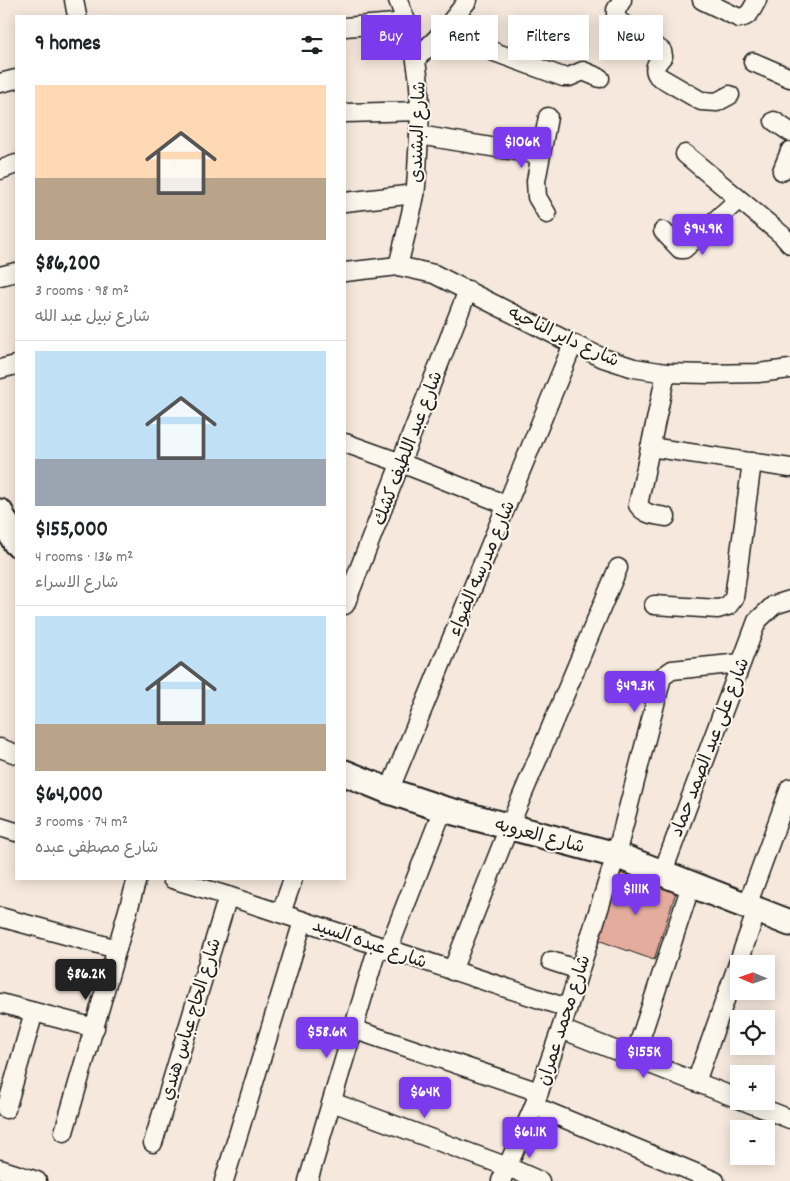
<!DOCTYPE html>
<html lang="en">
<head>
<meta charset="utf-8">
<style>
	:root { --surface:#fff; --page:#f2f2f2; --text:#202124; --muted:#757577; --line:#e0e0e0; --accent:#7c3aed }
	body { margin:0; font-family:Dekko,"Playpen Sans Arabic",sans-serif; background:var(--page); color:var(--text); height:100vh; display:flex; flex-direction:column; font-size:19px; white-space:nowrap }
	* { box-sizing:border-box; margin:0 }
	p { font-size:16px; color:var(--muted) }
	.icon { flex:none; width:28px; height:28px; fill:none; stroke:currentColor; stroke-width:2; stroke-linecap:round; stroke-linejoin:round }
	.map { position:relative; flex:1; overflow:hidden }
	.panel { position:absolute; left:15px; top:15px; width:331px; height:865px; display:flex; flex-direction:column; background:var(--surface); border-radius:0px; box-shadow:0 2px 12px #0003 }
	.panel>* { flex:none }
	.guide { position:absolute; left:361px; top:15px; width:354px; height:45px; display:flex; gap:10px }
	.needle { width:32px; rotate:272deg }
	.tools { position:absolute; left:730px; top:955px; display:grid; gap:10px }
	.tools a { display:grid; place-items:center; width:45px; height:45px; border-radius:0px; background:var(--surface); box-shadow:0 2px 12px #0003; font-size:25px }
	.price { position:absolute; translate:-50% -42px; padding:0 11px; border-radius:5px; background:var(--accent); color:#fff; font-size:16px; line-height:32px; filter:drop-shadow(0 1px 2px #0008) }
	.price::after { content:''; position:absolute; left:50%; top:30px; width:15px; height:11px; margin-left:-8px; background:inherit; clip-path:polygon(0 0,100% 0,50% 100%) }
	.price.current { background:#222; color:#fff }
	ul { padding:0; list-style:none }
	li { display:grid; align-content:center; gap:10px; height:265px; padding:0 20px }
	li+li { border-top:1px solid var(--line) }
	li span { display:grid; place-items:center; height:155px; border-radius:0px; color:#555 }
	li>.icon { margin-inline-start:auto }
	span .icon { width:90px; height:90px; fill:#fffc; stroke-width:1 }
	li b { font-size:21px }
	h2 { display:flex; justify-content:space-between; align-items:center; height:60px; padding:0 20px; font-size:21px }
	.tag { padding:0 18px; border-radius:0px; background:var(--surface); box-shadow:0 2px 12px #0003; font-size:18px; line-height:45px }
	.tag.current { background:var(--accent); color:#fff }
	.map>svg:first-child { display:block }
	.building { fill:#e4ac9d; stroke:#1c1c1c }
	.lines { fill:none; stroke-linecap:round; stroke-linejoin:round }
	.street-casing { stroke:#1c1c1c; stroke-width:21 }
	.secondary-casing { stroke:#1c1c1c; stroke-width:29 }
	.street { stroke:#fbf7ec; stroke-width:18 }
	.secondary { stroke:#fbf7ec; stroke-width:25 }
	.labels { text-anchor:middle; stroke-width:4; stroke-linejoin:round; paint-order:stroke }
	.street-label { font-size:18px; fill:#1c1c1c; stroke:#fbf7ec }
</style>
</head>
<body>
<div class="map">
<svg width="790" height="1181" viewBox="0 0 790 1181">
	<rect width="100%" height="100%" fill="#f6e8dc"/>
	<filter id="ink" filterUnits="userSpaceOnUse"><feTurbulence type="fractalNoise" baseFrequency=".02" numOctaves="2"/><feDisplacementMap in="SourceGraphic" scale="10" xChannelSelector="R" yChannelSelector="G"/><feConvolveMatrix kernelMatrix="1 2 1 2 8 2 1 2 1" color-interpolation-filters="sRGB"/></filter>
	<g filter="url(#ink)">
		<path class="building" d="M620,873L676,892L654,960L595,939Z"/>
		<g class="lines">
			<g class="street-casing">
				<g id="street">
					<path d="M74,0L77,16"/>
					<path d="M398,0C421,54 422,96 418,153C417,167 417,181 415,195C410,219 404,242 398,266"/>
					<path d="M622,0L616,10V19L662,51L663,56C657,63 652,68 658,76L701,101L717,102L730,95"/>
					<path d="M702,0L739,18C750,17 752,9 757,0"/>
					<path d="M345,27L407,22"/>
					<path d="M442,33L563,77H569L583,71L600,78"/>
					<path d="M417,58L442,33L468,0"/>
					<path d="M753,62L790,78"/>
					<path d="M0,83L16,79"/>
					<path d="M345,113L421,111"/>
					<path d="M774,121L790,132"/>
					<path d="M419,135L540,155"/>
					<path d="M685,154L782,235L790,244"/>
					<path d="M0,170L16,164"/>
					<path d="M782,171L790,151"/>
					<path d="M345,202L415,194"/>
					<path d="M547,214L537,197L536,181L548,117"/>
					<path d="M663,231L680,249H684L738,200"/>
					<path d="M345,272L398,266L434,274L573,344L603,358L634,368L666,373L708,374L758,373L790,369"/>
					<path d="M0,276L16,272"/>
					<path d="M0,369L16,365"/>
					<path d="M345,443L401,463L507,505"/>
					<path d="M650,447L790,468"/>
					<path d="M666,517C655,515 645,515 638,505L666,373"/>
					<path d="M345,605L468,290"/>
					<path d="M654,605L718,609L728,606L734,598L752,462"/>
					<path d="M0,748L16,754"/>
					<path d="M389,791L573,344"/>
					<path d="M0,827L16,832"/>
					<path d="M662,874L757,621L774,605L790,600"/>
					<path d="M172,879L228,896L567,1008"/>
					<path d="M747,906L790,788"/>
					<path d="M281,913L293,879"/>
					<path d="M0,917L117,949"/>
					<path d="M388,950L443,809"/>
					<path d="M551,961L579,970"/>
					<path d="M452,971L509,827L618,568"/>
					<path d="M0,1003L95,1028"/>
					<path d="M353,1029L539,1092"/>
					<path d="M561,1029L739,1099"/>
					<path d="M634,1058L691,885"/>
					<path d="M696,1082L757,910"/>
					<path d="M744,1101L790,1119"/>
					<path d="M332,1102L508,1167L540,1181"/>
					<path d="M534,1106L715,1181"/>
					<path d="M6,1109L34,1012"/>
					<path d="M64,1132L137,879"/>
					<path d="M153,1143L228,896"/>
					<path d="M0,1169L37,1181"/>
					<path d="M224,1181L303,921"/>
					<path d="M308,1181L378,946"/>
					<path d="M501,1181L534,1106L561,1029L616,855L662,677L672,670L741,663"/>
				</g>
			</g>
			<g class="secondary-casing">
				<g id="secondary">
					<path d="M0,512L16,543"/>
					<path d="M345,773L389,791L443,809L616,855L790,923"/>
				</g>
			</g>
			<use href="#street" class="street"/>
			<use href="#secondary" class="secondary"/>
		</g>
	</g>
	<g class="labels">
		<g class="street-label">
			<text transform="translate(417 132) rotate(-88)" y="6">شارع البشندى</text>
			<text transform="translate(564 336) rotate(25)" y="6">شارع داير الناحيه</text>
			<text transform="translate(407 448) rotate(-69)" y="6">شارع عبد اللطيف كشك</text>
			<text transform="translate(481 568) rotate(-67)" y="6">شارع مدرسه الضواء</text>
			<text transform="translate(709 747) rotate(-69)" y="6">شارع على عبد الصمد حماد</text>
			<text transform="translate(540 835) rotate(15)" y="6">شارع العروبه</text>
			<text transform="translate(370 943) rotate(19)" y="6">شارع عبده السيد</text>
			<text transform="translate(190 1019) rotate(-73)" y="6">شارع الحاج عباس هندي</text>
			<text transform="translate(563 1020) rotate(-72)" y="6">شارع محمد عمران</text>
		</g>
	</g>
</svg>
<div class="tools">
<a><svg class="needle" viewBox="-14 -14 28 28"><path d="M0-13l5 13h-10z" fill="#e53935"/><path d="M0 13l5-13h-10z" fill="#757577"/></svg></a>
<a><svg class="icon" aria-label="locate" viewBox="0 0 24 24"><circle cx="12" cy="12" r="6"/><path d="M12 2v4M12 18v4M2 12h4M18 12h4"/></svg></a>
<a>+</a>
<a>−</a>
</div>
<b class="price" style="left:522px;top:169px">$106K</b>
<b class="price" style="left:703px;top:256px">$94.9K</b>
<b class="price" style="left:635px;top:713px">$49.3K</b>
<b class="price" style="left:636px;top:916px">$111K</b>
<b class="price current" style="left:86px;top:1001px">$86.2K</b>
<b class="price" style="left:327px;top:1059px">$58.6K</b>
<b class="price" style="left:644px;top:1079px">$155K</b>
<b class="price" style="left:425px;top:1119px">$64K</b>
<b class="price" style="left:530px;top:1159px">$61.1K</b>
<div class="guide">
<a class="tag current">Buy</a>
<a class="tag">Rent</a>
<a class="tag">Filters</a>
<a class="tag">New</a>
</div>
<section class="panel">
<h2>9 homes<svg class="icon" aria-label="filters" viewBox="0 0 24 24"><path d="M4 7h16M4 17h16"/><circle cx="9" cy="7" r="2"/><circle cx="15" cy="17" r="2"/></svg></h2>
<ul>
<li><span style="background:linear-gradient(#ffd9b3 60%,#b9a48a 0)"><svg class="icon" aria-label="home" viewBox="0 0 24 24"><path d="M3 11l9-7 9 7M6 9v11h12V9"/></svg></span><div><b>$86,200</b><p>3 rooms · 98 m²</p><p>شارع نبيل عبد الله</p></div></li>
<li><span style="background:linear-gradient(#bfe0f5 70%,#9aa5b1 0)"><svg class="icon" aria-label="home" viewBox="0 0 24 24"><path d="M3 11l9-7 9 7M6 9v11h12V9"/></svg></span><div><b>$155,000</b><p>4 rooms · 136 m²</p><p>شارع الاسراء</p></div></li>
<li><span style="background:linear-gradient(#bfe0f5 70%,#b9a48a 0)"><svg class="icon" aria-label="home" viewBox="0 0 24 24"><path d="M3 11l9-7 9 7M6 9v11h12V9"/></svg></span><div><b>$64,000</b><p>3 rooms · 74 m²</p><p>شارع مصطفى عبده</p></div></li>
</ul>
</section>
</div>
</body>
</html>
